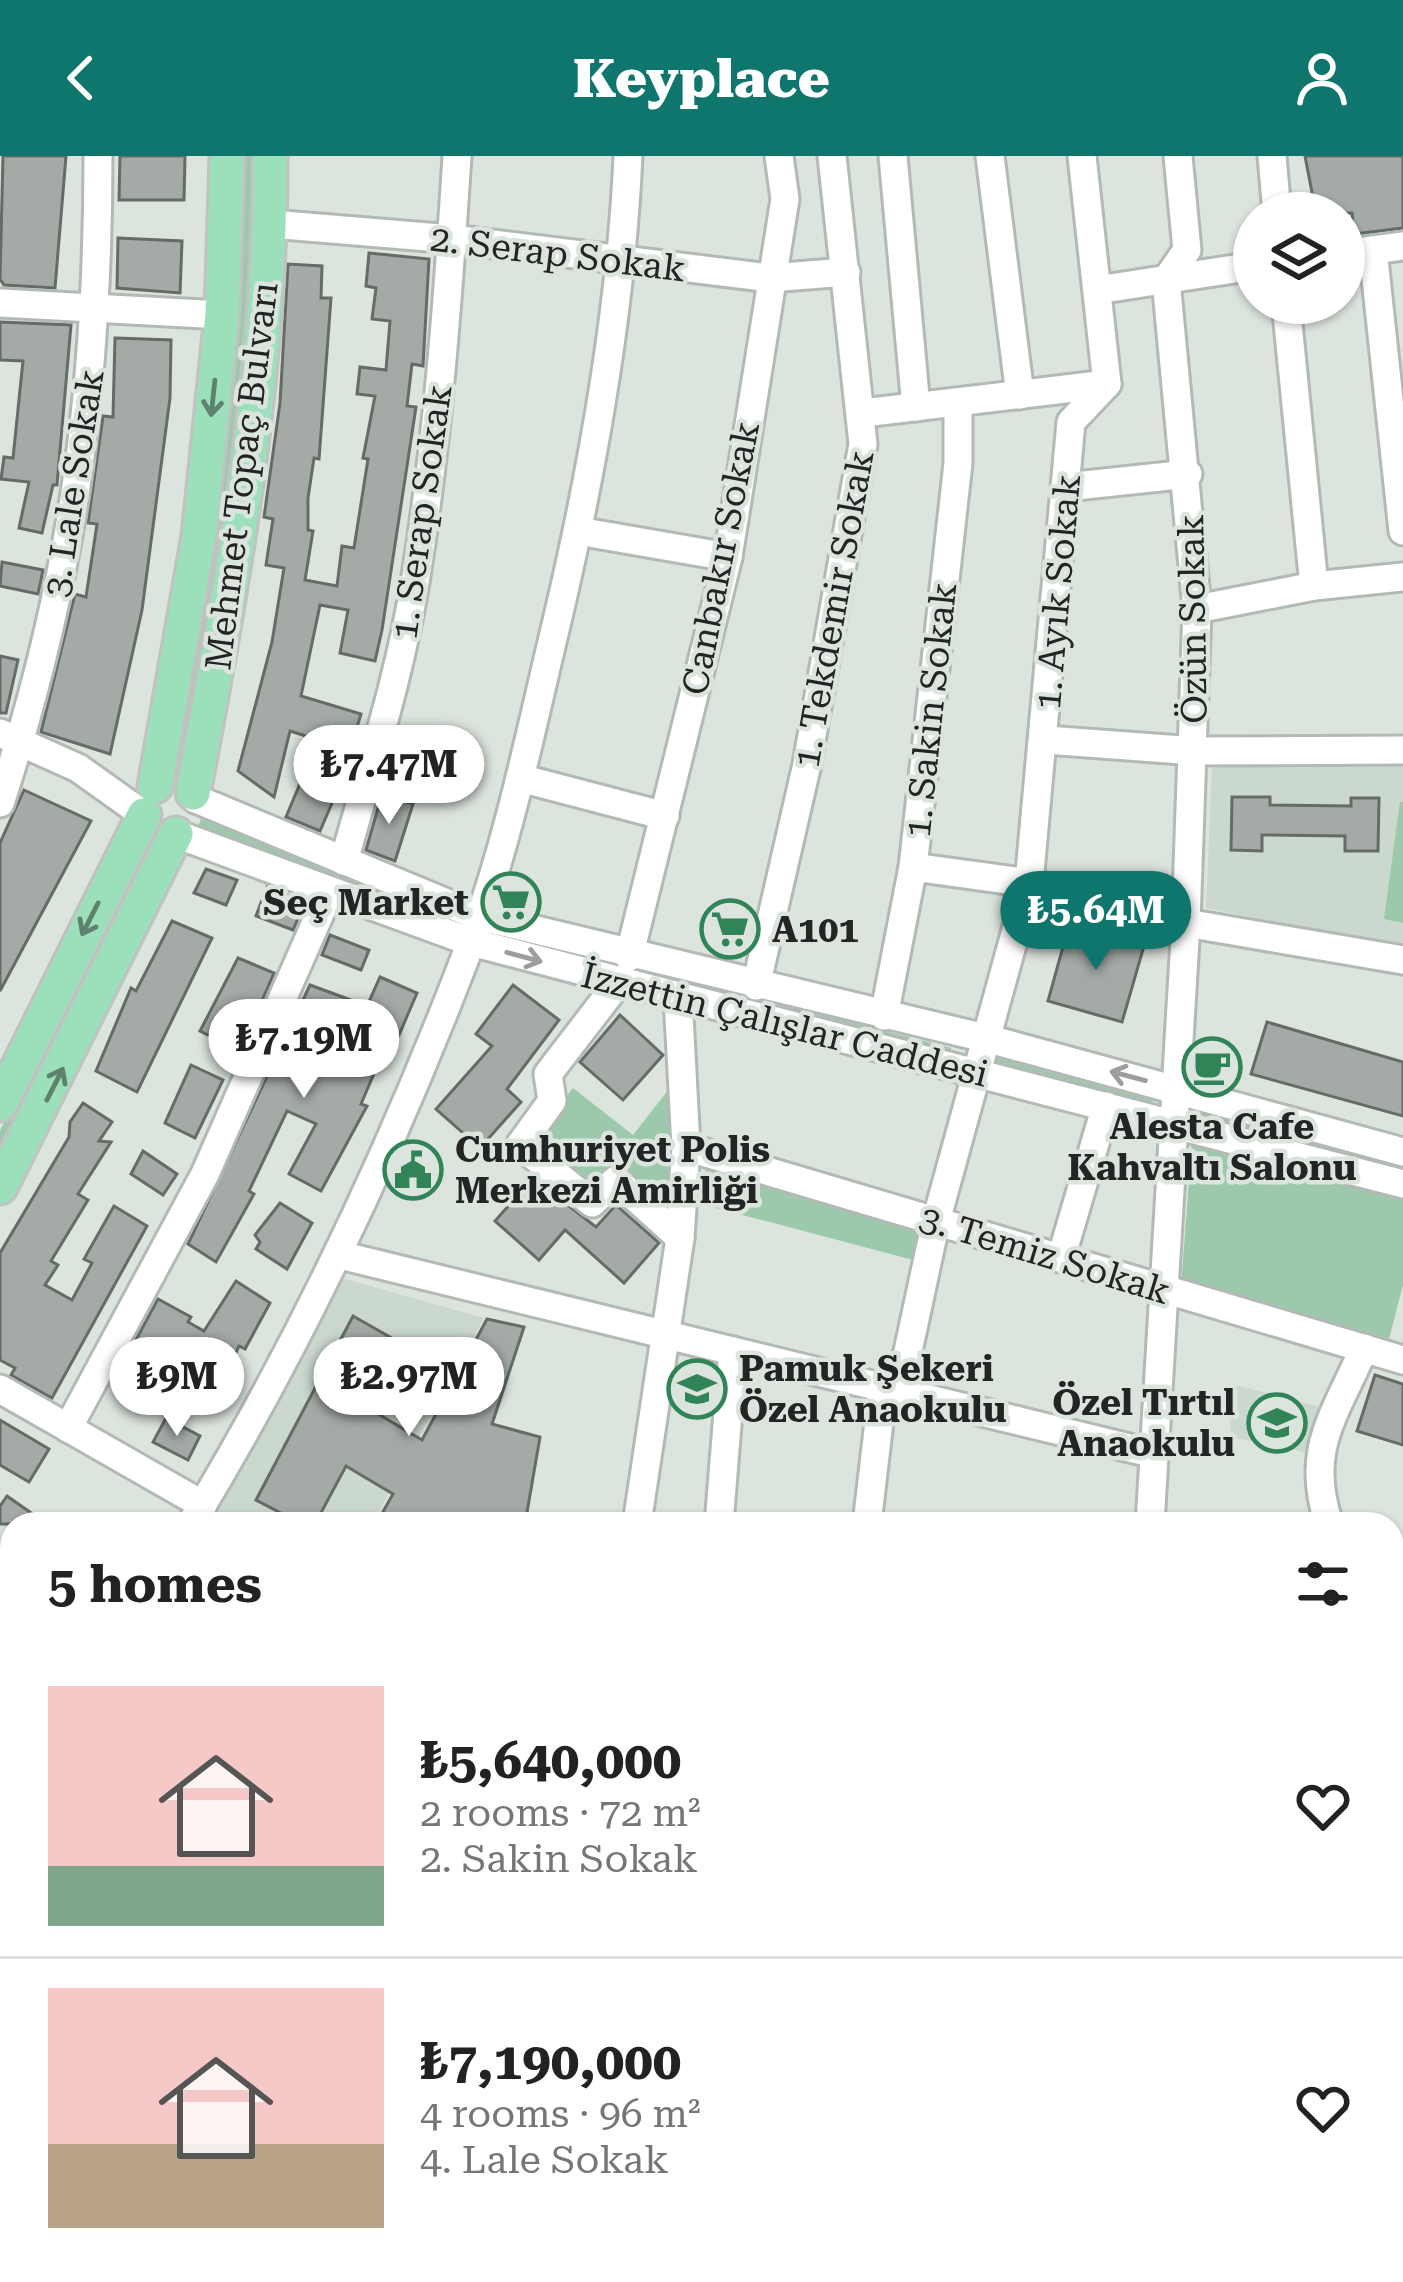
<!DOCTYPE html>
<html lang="en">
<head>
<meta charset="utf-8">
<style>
	:root { --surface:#fff; --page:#f6f6f6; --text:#222; --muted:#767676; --line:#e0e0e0; --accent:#0f766e }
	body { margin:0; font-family:"Roboto Serif",serif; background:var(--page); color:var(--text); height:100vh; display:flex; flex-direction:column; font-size:45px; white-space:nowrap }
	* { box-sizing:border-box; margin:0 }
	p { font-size:39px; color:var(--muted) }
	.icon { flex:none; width:66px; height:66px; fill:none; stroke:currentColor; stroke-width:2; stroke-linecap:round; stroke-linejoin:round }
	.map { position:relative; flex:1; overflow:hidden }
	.drawer { position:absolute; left:0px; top:1356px; width:1404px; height:771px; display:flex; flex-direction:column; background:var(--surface); border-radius:36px 36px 0 0; box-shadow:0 3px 9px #0004 }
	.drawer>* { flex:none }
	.fabs { position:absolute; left:1233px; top:36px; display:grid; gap:24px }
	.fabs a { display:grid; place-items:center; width:132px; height:132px; border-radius:50%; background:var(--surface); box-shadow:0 3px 9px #0004; font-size:60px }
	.price { position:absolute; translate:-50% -102px; padding:0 27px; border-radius:42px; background:#fff; color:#222; font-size:39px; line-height:78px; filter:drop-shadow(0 3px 6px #0008) }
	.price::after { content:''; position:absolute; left:50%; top:72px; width:36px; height:27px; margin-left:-18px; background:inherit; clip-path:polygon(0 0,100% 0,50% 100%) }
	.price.active { background:var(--accent); color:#fff }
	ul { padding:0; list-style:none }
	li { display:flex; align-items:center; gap:36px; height:300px; padding:0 48px }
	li+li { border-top:3px solid var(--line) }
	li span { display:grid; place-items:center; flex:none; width:336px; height:240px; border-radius:0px; color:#555 }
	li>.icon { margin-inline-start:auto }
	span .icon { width:144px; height:144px; fill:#fffc; stroke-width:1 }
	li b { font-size:51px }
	h2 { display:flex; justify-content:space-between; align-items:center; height:144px; padding:0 48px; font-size:51px }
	header { display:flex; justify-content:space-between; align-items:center; height:156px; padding:0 48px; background:var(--accent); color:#fff; font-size:54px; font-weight:800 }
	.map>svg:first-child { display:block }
	.built { fill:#cad8ce }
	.green { fill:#9cc9ac }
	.building { fill:#a4aba6; stroke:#656c67; stroke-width:3 }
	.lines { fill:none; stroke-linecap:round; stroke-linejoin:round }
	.minor-casing { stroke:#b3bab5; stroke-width:33 }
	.major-casing { stroke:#c1c2c1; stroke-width:39 }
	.minor { stroke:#fff; stroke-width:27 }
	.major { stroke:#9be0ba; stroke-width:33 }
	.oneway { stroke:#5e826e }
	.oneway2 { stroke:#9c9d9c }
	.labels { text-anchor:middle; stroke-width:9; stroke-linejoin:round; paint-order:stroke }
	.street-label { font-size:36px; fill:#222523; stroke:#dce4de }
	.poi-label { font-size:36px; font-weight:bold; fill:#222523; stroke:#dce4de; text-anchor:start }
</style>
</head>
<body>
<header><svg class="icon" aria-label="back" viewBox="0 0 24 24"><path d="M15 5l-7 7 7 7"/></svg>Keyplace<svg class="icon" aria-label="person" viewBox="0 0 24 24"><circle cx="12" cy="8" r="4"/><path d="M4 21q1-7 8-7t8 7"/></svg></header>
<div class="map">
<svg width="1403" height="2126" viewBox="0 0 1403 2126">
	<rect width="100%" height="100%" fill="#dce4de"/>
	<g class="built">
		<path d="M1403,605V792L1206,752L1212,611Z"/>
		<path d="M338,1121L484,1162L372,1368H212Z"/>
		<path d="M676,1207L724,1216L716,1257L670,1251Z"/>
		<path d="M1228,1227L1327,1253L1313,1298L1231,1281Z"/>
		<path d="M0,1801L12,1812V2115H165L156,2126H0Z"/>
	</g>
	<g class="green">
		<path d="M237,0H255L248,182L223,396L185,621L168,619Z"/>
		<path d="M1400,646H1403V767L1384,763Z"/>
		<path d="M201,663L467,764L463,775L196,677Z"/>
		<path d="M140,689L158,697L0,1003V975Z"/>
		<path d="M497,776L951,892L949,901L495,786Z"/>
		<path d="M988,899L1153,944L1152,952L987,906Z"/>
		<path d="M673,928L675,1045L664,1058L614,1013L593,1035L532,986L573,932L633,979Z"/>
		<path d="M1194,949L1403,1006V1016L1193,958Z"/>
		<path d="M1192,984L1403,1044V1129L1389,1183L1181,1131Z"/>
		<path d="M707,1006L928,1065L917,1105L701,1048Z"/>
	</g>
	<g class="building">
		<path d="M3,0H66L55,132L4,129L0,123Z"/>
		<path d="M120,0H185L184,44H119Z"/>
		<path d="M1305,0H1403V72L1354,78L1352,57H1316Z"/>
		<path d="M118,82L182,85L180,137L117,132Z"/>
		<path d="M369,97L429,103L423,210L412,208L407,250L416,251L382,474L375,505L340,497L348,454L320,449L301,540L361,558L350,594L290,575L274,641L238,615L272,486L284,412L266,409L273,363L264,361L280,247L288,108L322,110L321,142H331L319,303L314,302L308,342V374L313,375L305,424L337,430L342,390L354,392L368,303L363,302L375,240L357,238L360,211L386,214L390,165L372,163L376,132L366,130Z"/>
		<path d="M0,166L71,169L57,329H53L42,377L19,372L29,326L1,323L4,301L13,302L23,205L0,204Z"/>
		<path d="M115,182L171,184L170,242L142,454L110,598L41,576L75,438L86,441L97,368L88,367L103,260L113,261Z"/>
		<path d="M2,406L43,414L38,438L0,430Z"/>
		<path d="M0,500L18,504L6,557H0Z"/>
		<path d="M307,611L341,626L320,675L286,661Z"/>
		<path d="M24,634L91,665L0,835V687Z"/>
		<path d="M382,638L413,648L395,705L366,694Z"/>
		<path d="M1232,641H1270V649L1351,650V642H1379L1378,695H1345V680L1262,679V695L1231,694Z"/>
		<path d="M206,713L237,724L226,749L194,737Z"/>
		<path d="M267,731L305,746L293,774L256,760Z"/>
		<path d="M172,765L212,782L137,936L96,915L131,832L136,835Z"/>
		<path d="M1069,769L1144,790L1122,866L1048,845Z"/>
		<path d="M330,779L369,794L361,814L322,799Z"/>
		<path d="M238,802L274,817L240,895L200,875Z"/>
		<path d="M380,821L417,837L396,886L342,863L333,889L378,908L361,948L367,950L321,1035L289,1018L316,968L287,955L249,1035L254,1038L216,1106L188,1088L310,829L367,850Z"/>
		<path d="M513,829L559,864L507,933L521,946L480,992L436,953L492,890L476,878Z"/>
		<path d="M620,859L663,899L623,944L580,906Z"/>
		<path d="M1267,866L1403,906V960L1251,918Z"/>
		<path d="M191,909L223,924L195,982L165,967Z"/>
		<path d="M83,947L112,966L99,985L111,986L78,1038L88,1044L51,1105L58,1109L45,1129L72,1144L92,1107L84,1103L114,1050L147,1070L52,1242L11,1219L15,1212L0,1204V1097L69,981L70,966Z"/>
		<path d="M143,995L177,1018L163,1039L131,1018Z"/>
		<path d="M533,1022L596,1071L616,1049L659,1087L624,1127L565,1074L539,1104L495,1065Z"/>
		<path d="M280,1047L312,1067L287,1113L256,1093L260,1086L255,1079Z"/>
		<path d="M236,1125L270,1147L245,1193L239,1190L209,1256L175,1240L194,1199L167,1185L148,1228L137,1223L131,1236L113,1226L158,1143L191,1161L188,1166L204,1175Z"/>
		<path d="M353,1160L411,1193L375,1256L422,1284L487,1163L524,1171L492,1268L540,1281L525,1368H376L393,1338L346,1310L315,1368H302L256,1344Z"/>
		<path d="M1375,1219L1403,1228V1289L1357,1275Z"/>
		<path d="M166,1262L200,1280L188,1304L153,1286Z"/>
		<path d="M0,1264L49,1293L29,1326L0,1309Z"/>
		<path d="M7,1340L47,1368H0V1350Z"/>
	</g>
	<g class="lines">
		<g class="minor-casing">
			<g id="minor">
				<path d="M893,0L916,251"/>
				<path d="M990,0L1020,239"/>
				<path d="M1272,0L1277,57"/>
				<path d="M271,68L452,83L770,122L846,116"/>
				<path d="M1373,94L1403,375"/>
				<path d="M1344,98L1403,90"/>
				<path d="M1097,134L1254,110"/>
				<path d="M0,147L222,159"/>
				<path d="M1286,147L1314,430"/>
				<path d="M863,257L1107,228"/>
				<path d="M1066,331L1188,318"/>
				<path d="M578,375L728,401"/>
				<path d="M1197,453L1314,430L1403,421"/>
				<path d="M0,577L78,612L144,659"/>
				<path d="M1046,584L1195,595L1403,594"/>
				<path d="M520,622L665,660"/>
				<path d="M196,643L478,760L989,883L1403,996"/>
				<path d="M0,647C73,425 98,233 98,0"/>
				<path d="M176,678L471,786L1403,1028"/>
				<path d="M344,705C370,611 401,517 416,420C438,281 448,141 457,0"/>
				<path d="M913,711L1029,727L1186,767L1403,804"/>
				<path d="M629,801L728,401L785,43L779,0"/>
				<path d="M618,827L548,918L552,945L520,989L592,1047L616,1024L680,1082"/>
				<path d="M756,830L807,608L863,288L832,0"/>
				<path d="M884,860L913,711L958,307V246"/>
				<path d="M686,991L1403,1204"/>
				<path d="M340,1099L1154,1298"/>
				<path d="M1061,1102L1106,950"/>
				<path d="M0,1233L203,1349"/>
				<path d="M68,1272L205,1018L329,737"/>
				<path d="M191,1368C302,1185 394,989 470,789C509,685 531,573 557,465C593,313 621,156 628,0"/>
				<path d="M637,1368L680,1082L686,991L678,841"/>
				<path d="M719,1368L733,1195"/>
				<path d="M867,1368L883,1232L907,1200L936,1065L1029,727L1071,266L1107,228L1082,0"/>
				<path d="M1150,1368L1186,767L1197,453L1166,124L1187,94L1178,0"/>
				<path d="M1329,1368C1304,1293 1335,1260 1364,1192"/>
				<path d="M1392,1513L1403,1511"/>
				<path d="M1392,1568L1403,1610"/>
				<path d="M0,1619L12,1604"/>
				<path d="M0,1762L12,1773"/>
				<path d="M1392,1975L1403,1982"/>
				<path d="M0,2010L12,1997"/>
				<path d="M0,2097L12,2108"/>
				<path d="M140,2115L151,2126"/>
				<path d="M308,2115L316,2126"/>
				<path d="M374,2115L388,2126"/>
				<path d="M184,2126L193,2115"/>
				<path d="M467,2126L470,2115"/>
				<path d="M603,2126L607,2115"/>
				<path d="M741,2126L746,2115"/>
				<path d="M875,2126L880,2115"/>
				<path d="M1284,2126L1290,2115"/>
				<path d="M1343,2126L1348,2115"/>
			</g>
		</g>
		<g class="major-casing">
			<g id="major">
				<path d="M155,630L199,380L222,159L227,0"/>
				<path d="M193,637C233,426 271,216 270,0"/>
				<path d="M0,948L144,659"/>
				<path d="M0,1031L176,678"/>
				<path d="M1392,1696L1403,1679"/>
				<path d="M1392,1787L1403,1772"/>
				<path d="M1088,2126L1096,2115"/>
				<path d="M1137,2126L1146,2115"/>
			</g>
		</g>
		<use href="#minor" class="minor"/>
		<use href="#major" class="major"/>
	</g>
	<defs><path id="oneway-shaft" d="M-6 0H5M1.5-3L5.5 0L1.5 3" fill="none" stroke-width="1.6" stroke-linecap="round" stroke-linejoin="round" transform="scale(3)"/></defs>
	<g class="oneway">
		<use href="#oneway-shaft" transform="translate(213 242) rotate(96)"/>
		<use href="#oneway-shaft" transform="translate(90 763) rotate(117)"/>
		<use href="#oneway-shaft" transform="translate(55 928) rotate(-63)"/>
	</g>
	<g class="oneway2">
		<use href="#oneway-shaft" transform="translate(524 801) rotate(15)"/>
		<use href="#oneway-shaft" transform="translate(1128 920) rotate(-165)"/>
	</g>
	<defs>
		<g id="supermarket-ring" transform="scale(3)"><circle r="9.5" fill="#dce4de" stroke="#308457" stroke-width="1.5"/><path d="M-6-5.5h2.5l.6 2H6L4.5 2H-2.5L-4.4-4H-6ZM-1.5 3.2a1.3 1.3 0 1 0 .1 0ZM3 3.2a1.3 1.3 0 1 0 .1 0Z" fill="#308457"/></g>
		<g id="cafe-ring" transform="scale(3)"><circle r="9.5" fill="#dce4de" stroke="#308457" stroke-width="1.5"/><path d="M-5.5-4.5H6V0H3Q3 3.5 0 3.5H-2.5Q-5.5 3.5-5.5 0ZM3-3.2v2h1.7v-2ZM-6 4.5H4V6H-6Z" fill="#308457"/></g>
		<g id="civic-ring" transform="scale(3)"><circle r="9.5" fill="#dce4de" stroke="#308457" stroke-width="1.5"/><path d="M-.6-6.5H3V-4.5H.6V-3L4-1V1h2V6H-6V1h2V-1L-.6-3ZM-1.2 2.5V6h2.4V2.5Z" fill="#308457"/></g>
		<g id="school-ring" transform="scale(3)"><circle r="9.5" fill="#dce4de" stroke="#308457" stroke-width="1.5"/><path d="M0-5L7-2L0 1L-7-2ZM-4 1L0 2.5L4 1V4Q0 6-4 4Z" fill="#308457"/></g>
	</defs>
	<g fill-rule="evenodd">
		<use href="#supermarket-ring" x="511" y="746"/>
		<use href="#supermarket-ring" x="730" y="773"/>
		<use href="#cafe-ring" x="1212" y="911"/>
		<use href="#civic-ring" x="413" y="1014"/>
		<use href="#school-ring" x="697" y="1233"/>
		<use href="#school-ring" x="1277" y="1267"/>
	</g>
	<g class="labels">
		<g class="street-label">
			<text transform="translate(558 97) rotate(7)" y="13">2. Serap Sokak</text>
			<text transform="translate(241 320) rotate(-83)" y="13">Mehmet Topaç Bulvarı</text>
			<text transform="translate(73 327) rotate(-81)" y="13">3. Lale Sokak</text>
			<text transform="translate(421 356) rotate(-82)" y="13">1. Serap Sokak</text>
			<text transform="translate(720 402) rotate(-79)" y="13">Canbakır Sokak</text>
			<text transform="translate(1057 436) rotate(-85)" y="13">1. Ayık Sokak</text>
			<text transform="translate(833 453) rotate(-80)" y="13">1. Tekdemir Sokak</text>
			<text transform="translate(1192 463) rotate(-91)" y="13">Özün Sokak</text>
			<text transform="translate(930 554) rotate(-84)" y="13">1. Sakin Sokak</text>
			<text transform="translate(785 868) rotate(14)" y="13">İzzettin Çalışlar Caddesi</text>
			<text transform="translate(1045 1098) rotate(17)" y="13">3. Temiz Sokak</text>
		</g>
		<g class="poi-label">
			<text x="469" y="759" text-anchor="end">Seç Market</text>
			<text x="772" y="786">A101</text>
			<text x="1212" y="983" text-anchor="middle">Alesta Cafe<tspan x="1212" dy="41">Kahvaltı Salonu</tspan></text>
			<text x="455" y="1006">Cumhuriyet Polis<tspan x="455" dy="41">Merkezi Amirliği</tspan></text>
			<text x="739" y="1225">Pamuk Şekeri<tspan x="739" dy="41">Özel Anaokulu</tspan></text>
			<text x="1235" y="1259" text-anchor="end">Özel Tırtıl<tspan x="1235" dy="41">Anaokulu</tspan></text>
		</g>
	</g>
</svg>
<div class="fabs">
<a><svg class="icon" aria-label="layers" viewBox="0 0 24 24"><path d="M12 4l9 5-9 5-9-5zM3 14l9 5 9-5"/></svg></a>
</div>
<b class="price" style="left:389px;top:671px">₺7.47M</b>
<b class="price active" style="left:1096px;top:817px">₺5.64M</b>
<b class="price" style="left:304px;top:945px">₺7.19M</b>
<b class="price" style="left:177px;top:1283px">₺9M</b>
<b class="price" style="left:409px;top:1283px">₺2.97M</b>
<section class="drawer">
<h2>5 homes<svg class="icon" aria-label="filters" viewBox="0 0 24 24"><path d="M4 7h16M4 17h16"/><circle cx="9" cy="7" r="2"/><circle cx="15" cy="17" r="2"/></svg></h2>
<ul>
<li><span style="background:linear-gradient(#f6c9c9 75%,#7fa58c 0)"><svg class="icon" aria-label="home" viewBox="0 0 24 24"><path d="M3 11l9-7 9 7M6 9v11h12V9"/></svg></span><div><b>₺5,640,000</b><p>2 rooms · 72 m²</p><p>2. Sakin Sokak</p></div><svg class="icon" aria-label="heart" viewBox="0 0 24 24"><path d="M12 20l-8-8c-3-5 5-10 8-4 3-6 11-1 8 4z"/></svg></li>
<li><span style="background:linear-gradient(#f6c9c9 65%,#b9a48a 0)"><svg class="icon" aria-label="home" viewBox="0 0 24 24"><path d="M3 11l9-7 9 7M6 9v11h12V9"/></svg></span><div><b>₺7,190,000</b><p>4 rooms · 96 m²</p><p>4. Lale Sokak</p></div><svg class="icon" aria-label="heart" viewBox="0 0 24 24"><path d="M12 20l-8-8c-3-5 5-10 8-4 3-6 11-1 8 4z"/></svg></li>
</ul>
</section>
</div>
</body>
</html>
